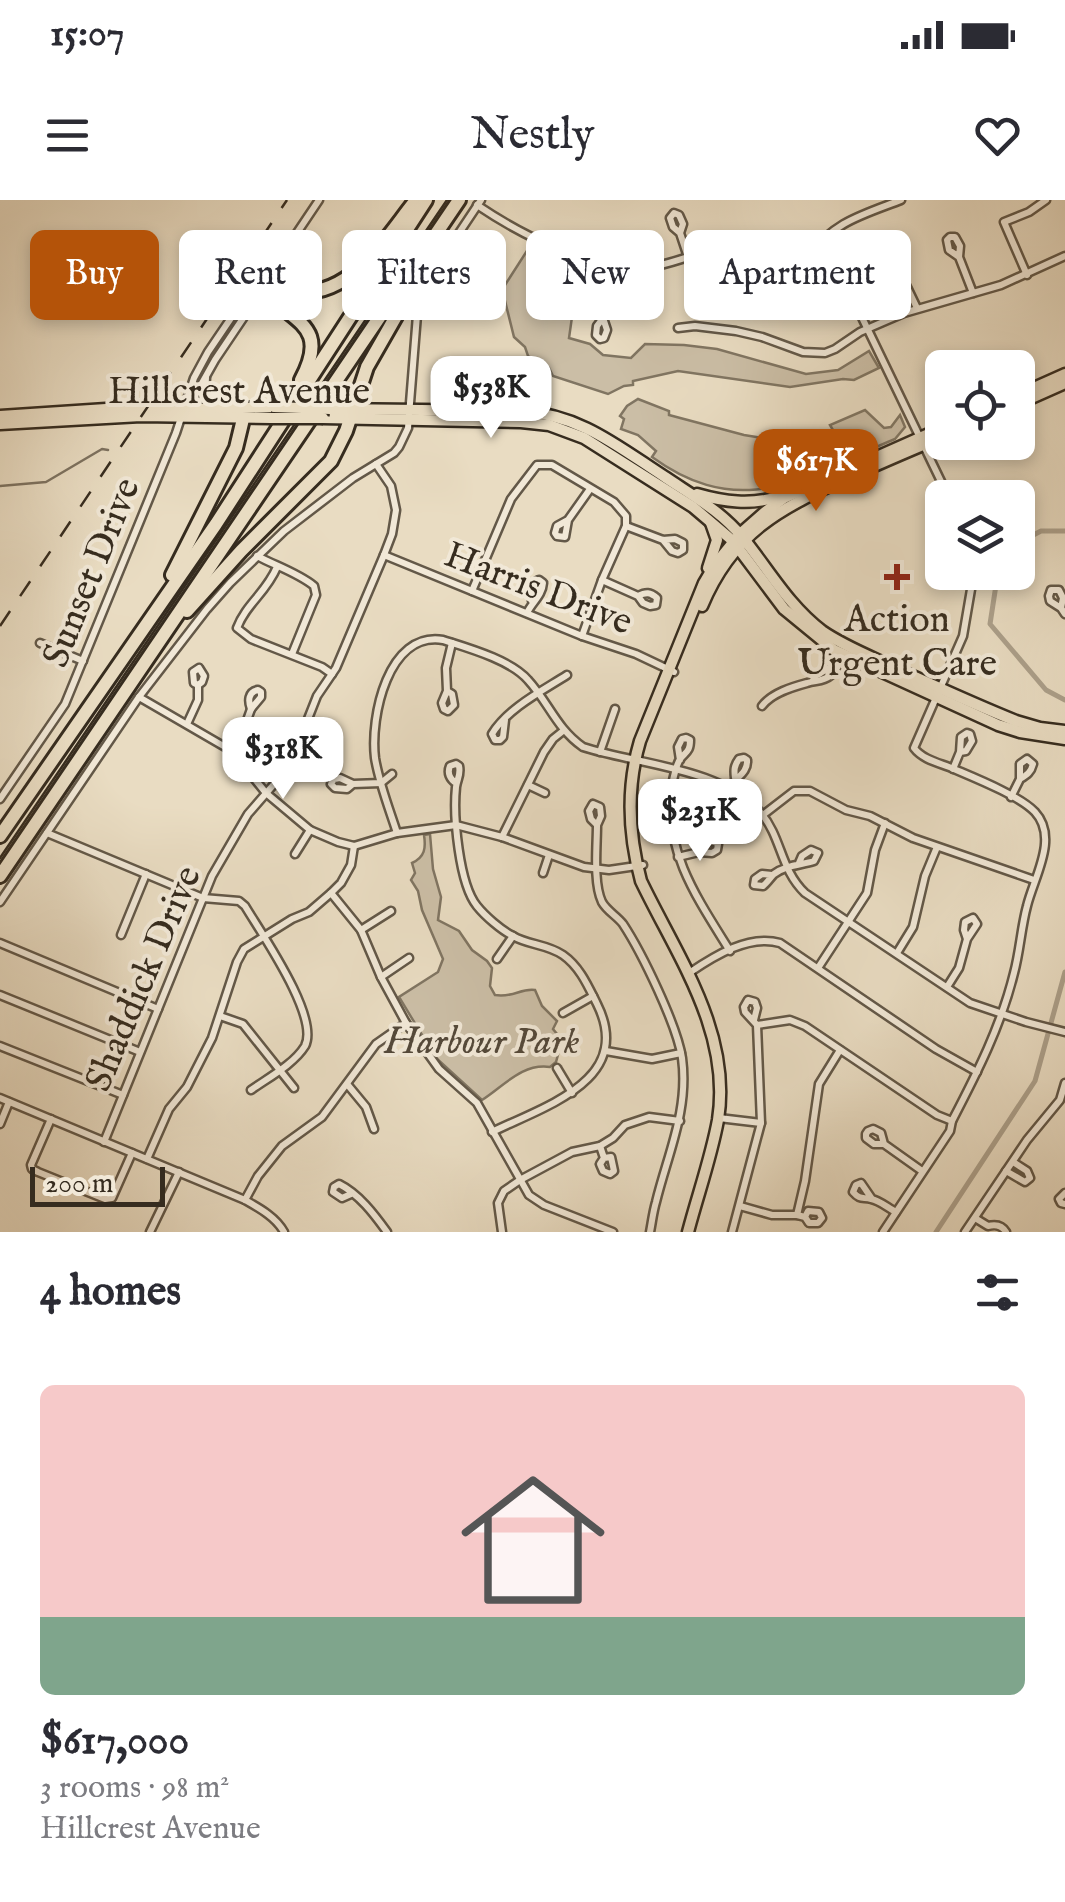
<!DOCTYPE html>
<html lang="en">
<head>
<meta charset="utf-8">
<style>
	:root { --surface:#fff; --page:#f2f2f3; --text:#2b2b33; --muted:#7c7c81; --accent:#b45309 }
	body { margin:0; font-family:"IM FELL English",serif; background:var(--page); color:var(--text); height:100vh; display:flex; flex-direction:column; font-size:38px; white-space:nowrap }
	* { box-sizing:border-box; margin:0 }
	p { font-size:32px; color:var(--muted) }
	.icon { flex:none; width:55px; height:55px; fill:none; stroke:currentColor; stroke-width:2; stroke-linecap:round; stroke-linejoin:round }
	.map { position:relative; height:1032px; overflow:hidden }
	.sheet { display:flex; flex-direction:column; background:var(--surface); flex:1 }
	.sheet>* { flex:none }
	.banner { position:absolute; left:30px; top:30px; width:1005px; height:90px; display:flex; gap:20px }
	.tools { position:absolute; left:925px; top:150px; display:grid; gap:20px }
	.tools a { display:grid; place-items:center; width:110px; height:110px; border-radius:15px; background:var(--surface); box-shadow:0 5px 15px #0003; font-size:50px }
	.scale { position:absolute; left:30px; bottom:25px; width:135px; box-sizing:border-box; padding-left:10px; border:5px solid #362c1f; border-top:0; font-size:28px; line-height:35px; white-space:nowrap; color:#362c1f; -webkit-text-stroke:8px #f1e8d7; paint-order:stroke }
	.price { position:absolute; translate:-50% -85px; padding:0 22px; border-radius:20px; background:#fff; color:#222; font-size:32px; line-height:65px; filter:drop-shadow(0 2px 5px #0008) }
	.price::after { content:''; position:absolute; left:50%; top:60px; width:30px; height:22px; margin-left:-15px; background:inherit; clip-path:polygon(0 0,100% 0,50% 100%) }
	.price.current { background:var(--accent); color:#fff }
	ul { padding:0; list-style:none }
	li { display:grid; align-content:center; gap:20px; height:530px; padding:0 40px }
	li span { display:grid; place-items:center; height:310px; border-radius:15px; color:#555 }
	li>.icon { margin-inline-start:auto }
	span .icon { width:180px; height:180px; fill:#fffc; stroke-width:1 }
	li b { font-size:42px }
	h2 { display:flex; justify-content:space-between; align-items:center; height:120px; padding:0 40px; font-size:42px }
	.pill { padding:0 35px; border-radius:15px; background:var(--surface); box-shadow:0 5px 15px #0003; font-size:35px; line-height:90px }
	.pill.current { background:var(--accent); color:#fff }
	.status { display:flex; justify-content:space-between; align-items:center; height:70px; padding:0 50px; background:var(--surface); direction:ltr }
	.status svg { height:28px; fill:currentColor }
	header { display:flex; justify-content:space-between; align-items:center; height:130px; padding:0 40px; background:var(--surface); font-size:45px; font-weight:600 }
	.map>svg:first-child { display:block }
	.green { fill:#cbbea6; stroke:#807562; stroke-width:2.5 }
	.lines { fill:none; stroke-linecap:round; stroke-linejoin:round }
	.stream { stroke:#7d7260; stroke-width:2.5 }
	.canal { stroke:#aca08b; stroke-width:5 }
	.minor-casing { stroke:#635848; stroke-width:11 }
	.major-casing { stroke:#362c1f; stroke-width:15 }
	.highway-casing { stroke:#362c1f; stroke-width:18 }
	.minor { stroke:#f1e8d7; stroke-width:6 }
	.major { stroke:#e9dcc2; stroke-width:10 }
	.highway { stroke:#e9dcc2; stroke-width:12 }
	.tram { stroke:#362c1f; stroke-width:2.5 }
	.rail { stroke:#362c1f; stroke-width:2.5; stroke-dasharray:18 18; stroke-linecap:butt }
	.major-bridge-casing { stroke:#362c1f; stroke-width:15; stroke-linecap:butt }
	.major-bridge { stroke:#e9dcc2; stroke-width:10 }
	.poi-dot { fill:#8f2418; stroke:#f1e8d7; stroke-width:4 }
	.labels { text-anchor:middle; stroke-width:8; stroke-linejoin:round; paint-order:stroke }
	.street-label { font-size:38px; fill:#362c1f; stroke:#f1e8d7 }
	.poi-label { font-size:38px; fill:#362c1f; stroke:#f1e8d7 }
	.park-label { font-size:38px; font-style:italic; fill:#54493a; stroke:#f1e8d7 }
</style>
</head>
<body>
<div class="status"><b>15:07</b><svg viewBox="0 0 49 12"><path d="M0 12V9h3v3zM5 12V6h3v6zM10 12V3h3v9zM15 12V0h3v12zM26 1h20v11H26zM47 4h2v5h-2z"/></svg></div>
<header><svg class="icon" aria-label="menu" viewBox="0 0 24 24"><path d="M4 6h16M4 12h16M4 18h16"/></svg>Nestly<svg class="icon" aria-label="heart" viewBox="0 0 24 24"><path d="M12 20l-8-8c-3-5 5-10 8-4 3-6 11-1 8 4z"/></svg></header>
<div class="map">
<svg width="1065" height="1032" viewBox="0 0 1065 1032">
	<rect width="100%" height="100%" fill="#e9dcc2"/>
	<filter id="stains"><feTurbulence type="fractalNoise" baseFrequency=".002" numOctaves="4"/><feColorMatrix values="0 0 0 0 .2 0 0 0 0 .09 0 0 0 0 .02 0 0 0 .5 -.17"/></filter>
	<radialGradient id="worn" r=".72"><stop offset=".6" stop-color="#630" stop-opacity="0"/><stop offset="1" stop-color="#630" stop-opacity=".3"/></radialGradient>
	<g class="green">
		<path d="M532,43L561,59L581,64L578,83L601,88L598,106L574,103L569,138L590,144L603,155L631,158L645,144L684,145L717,149L806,174L838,170L869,151L879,168L854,180L843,179L790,187L678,171L633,181V185L624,186L608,194L553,176L549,168L528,156L525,147L514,137L503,93L505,85Z"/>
		<path d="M638,199L669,211V215L744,235L775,240L777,259L797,257L796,244L831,234L833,230L830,225L865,210L884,228L891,227L900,215L905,227L895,239C805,276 743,323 652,257L656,251L638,235L621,229L624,219L620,216L627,206Z"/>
		<path d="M430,634L433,669L441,697L438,720L459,731L472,750L487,761L492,768L490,786L495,795C514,798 520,788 535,790L542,806L557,821L553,829L562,840L556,862L550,867C522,863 504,886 482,900L436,858L399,797L438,772L443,759L422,710L418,691L411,680L415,673L412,663C425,657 426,648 424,635Z"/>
	</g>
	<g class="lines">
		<path class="stream" d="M0,286L46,282L102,249L108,250"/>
		<g class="canal">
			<path d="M1018,343L1041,331H1065"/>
			<path d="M998,372L990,424L1046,490L1065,500"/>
			<path d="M936,1032L1035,881L1065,772"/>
		</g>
		<g class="minor-casing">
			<g id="minor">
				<path d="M477,5C529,40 592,70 656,66C682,61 706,49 733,44C780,36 829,67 856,105L949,298"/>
				<path d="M680,33L683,24L679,15L674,13L670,18L673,27L680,33L688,57"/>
				<path d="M959,57L949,50L947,40L950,37H955L960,46L959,57L973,93"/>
				<path d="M804,59C837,21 856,17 901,0"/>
				<path d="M1027,75L1004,22L1029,12L1046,0"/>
				<path d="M903,79L893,71L890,63L894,58L902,61L903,79L917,108"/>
				<path d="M753,85L747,93L748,103L752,105L757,102V94L753,85L755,44"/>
				<path d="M603,118L607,130L604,138L600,139L596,135L597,126L603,118L611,62"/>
				<path d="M678,128L695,126L736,131L762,137L803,152L825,153L835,149L860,132L904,113L1001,85L1065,56"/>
				<path d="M206,178C204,192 211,201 225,206"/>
				<path d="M188,208L215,160L256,99L262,85L319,0"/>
				<path d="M568,320L565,337L557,336L555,333L557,326L568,320L590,289"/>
				<path d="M626,326L663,340L675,339L683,343V350L678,353L672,351L663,340"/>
				<path d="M384,355L582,436L636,454L674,472"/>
				<path d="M257,356C276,366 298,373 314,386L316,395L292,454"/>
				<path d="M277,367C266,393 246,404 237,428L251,439L322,467L332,474"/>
				<path d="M602,380L638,396L643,403L650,406L656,405L657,398C650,392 646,392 638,396"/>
				<path d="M472,391L511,299L537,265H552L614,302L626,316V326L602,380L582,436"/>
				<path d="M1061,408L1063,398L1059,390H1051L1049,396L1050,401L1061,408L1065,414"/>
				<path d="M527,413C532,402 542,396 543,383L539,380L533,383L531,390L532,401"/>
				<path d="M40,443L83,461"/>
				<path d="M813,480L815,476L831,467L839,454"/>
				<path d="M258,490L261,492V497L251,509C248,501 248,492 258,490Z"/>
				<path d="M447,491L452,494L454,505L448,511L444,509L442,503L447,491L446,468L452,443"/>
				<path d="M139,497L232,551L266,593L310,630L338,642L354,646L397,633L456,625L502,637L584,667L609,670L643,665"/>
				<path d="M762,506C772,493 792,487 807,483C816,480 823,482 831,475C837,470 841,461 845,454"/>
				<path d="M505,520L503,537L500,540H495L492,534C508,508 542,491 567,475"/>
				<path d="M187,524L198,500V485L194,483L193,472L199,468L204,476L202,482L198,485"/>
				<path d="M232,551L241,537L251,509"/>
				<path d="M600,552L615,509"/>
				<path d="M680,560L678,547L682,539L686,538L690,540C690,551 687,551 680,559C675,567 673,581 671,590C664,652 699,701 730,751"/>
				<path d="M953,569L960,552L961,537L967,533L970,534L972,541L966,551L960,552"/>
				<path d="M456,583C450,579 447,573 450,566L456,564L459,566C461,575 457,579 456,587C453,616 459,684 477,706C485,716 501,730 513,736C528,745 547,744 563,755C580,767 588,786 597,804C635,880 545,906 492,932"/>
				<path d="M353,584L340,578L334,579L331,584L335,588L347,589L353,584L381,583L392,574"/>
				<path d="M528,585L545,593"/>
				<path d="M730,587C736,577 748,573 747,560L744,558L739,559C734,566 734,570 735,578"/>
				<path d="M1011,597L1020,579V564L1027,559L1033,564C1031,572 1027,575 1020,579"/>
				<path d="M0,599L65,504L176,233L194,178L208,152L248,93L262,85"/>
				<path d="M763,615L794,591H810L846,610L870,616L913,638L1034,680"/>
				<path d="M597,625L591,619L589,611L593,604L600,607L601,616L597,625C597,646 593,683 602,702C607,711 617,716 623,724C642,753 677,825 682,858C689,910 668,953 656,1002C653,1012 652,1022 650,1032"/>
				<path d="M47,633L203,698L239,701L245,706C261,733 320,817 305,846C294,864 268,878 251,890"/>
				<path d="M397,633C389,608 379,583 375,558C370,517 388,431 443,440C468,448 511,460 528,480C549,503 556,528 583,547C639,565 720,567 761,613C782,638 780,669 805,693L970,803L1026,822L1065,832"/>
				<path d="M502,637L544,552L553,539L563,531"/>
				<path d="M295,654L310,630"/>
				<path d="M678,657L699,652L712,653L717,650L718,644C710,638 703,644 699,652"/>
				<path d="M543,673L549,655"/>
				<path d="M772,675L762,674L755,679L754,685L763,686C767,683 770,678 774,674C786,665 801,665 814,661L818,653L811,650L802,656L799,663"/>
				<path d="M331,693L361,730L381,777L406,823L439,869L477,903L529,995L544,1005L613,1032"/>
				<path d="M0,702L139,497L207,409L230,383L284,331L353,278L394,253L399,247L408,228L417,115L443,57L481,0"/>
				<path d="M361,730L391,711"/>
				<path d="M121,735L146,674"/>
				<path d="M0,743L158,809"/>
				<path d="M897,753L913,727L925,676L937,647"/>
				<path d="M497,759L513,736"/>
				<path d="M818,768L867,693L875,650L885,623"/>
				<path d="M689,773C714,756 749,734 780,743L936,849L977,872"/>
				<path d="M381,777L409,758"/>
				<path d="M947,787L959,768L967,739L977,724L973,718L965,722L964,730L967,739"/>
				<path d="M0,795L140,852"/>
				<path d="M563,813L593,796"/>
				<path d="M220,816L243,824L294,888"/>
				<path d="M757,825L790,820L805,826L937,915L952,921"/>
				<path d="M0,846L123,895"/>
				<path d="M606,851L652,859L681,853"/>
				<path d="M557,868L572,893"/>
				<path d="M347,884L366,907L374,929"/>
				<path d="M0,898L245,1000C259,1008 276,1017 284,1032"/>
				<path d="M719,918L761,923"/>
				<path d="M51,919L31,965L32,969L38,972L105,999L112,998L132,953"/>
				<path d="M0,924L9,902"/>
				<path d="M104,942L212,676L248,614L289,567L317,496L336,468L384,355L392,334L396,310L391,286L376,264"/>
				<path d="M884,944H874L866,938V934L868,931L873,929L881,933L884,944L922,971"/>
				<path d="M600,946L604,958L600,964L603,971L610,974L614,971L611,957L604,958"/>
				<path d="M147,959L169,909L187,887L212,838L237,762L244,749L292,719L309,712L331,693L341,683L351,665L354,646"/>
				<path d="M1006,971L1025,982L1030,978L1027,971L1013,962"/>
				<path d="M1065,993L1059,999L1061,1003L1065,1004"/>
				<path d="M351,994L342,998L333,992L334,987L339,984C359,994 374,1014 387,1032"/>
				<path d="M872,999L861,983L856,985L853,992C860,1000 862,997 871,999C879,1000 888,1008 896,1012"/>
				<path d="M245,1000L258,976L282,946L322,917L376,844L406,823"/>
				<path d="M740,1006L772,1015H797L805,1017L809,1023H818L822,1018L819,1012L808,1011L805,1017"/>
				<path d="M797,1015L805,981L819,884L840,850"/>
				<path d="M975,1018L988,1026C996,1024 1002,1025 1006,1032"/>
				<path d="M150,1032L179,972"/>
				<path d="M502,1032L498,1003L504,991L520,980L572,952L600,946L613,938L625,925L649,917L680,921"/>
				<path d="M732,1032L761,923L757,825L745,812L744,807L748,800L755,802L757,808L754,820"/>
				<path d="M883,1032L950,931L952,921C977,873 1001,826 1014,773C1020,751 1021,728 1027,706C1034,677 1059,638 1035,612C1020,596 975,578 954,569C940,563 923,560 914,548L963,436L974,372"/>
				<path d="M965,1032L1027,940L1060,900L1065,883"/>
			</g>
		</g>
		<g class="major-casing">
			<g id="major">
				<path d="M1018,195L1065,174"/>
				<path d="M1018,204L1065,183"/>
				<path d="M330,209L521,211C581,215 617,246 665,277C693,296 721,311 743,338C769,370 788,405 822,431C845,447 872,457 897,469C937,487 976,505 1016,521L1040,528L1065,531"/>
				<path d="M0,216L121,208L215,209L274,207"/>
				<path d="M323,218L521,222L549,225L584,238L693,307L733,341L784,409L834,450L998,525L1020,532L1065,539"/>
				<path d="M0,224L141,216L271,218"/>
				<path d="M697,294C725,302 750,305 778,297"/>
				<path d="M708,368L717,340L711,323"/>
				<path d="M702,406C733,332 780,308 850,277C880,263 911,250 942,237"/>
				<path d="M688,1032C698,994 711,958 718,920C732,832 677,756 641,681C628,633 626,588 640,541L704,383L714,366L740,334L765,312L784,298L942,228"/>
			</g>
		</g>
		<g class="highway-casing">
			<g id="highway">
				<path d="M262,85C285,123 333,120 301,180"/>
				<path d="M262,85C275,86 288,91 301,92C354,94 387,36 416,0"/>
				<path d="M172,375L236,248L243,219"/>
				<path d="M187,411L241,351L331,261L346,231L367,167L415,83L421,65"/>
				<path d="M0,636L216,324L426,0"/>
				<path d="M0,676L459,0"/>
			</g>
		</g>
		<use href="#minor" class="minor"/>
		<use href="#major" class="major"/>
		<use href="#highway" class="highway"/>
		<path class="tram" d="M0,658L447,0"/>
		<path class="rail" d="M0,426L287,0"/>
		<g class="major-bridge-casing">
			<g id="major-bridge">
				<path d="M274,207L330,209"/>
				<path d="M271,218H323"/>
			</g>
		</g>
		<use href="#major-bridge" class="major-bridge"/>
	</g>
	<path class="poi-dot" d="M892 362h10v10h10v10h-10v10h-10v-10h-10v-10h10z"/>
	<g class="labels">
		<g class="street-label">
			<text x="239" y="203">Hillcrest Avenue</text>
			<text transform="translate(90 372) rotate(-68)" y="13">Sunset Drive</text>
			<text transform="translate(539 387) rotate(21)" y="13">Harris Drive</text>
			<text transform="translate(142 778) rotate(-67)" y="13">Shaddick Drive</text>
		</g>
		<g class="poi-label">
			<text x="897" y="431">Action<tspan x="897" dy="44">Urgent Care</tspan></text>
		</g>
		<g class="park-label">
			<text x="482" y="853">Harbour Park</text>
		</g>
	</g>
	<rect width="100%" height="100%" filter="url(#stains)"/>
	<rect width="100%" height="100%" fill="url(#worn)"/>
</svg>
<div class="tools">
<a><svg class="icon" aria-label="locate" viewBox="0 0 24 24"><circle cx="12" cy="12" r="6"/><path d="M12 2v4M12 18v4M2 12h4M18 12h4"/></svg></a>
<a><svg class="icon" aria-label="layers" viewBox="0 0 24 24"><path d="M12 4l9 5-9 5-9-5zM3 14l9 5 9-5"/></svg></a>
</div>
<div class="scale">200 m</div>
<b class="price" style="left:491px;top:241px">$538K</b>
<b class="price current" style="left:816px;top:314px">$617K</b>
<b class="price" style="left:283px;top:602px">$318K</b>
<b class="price" style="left:700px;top:664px">$231K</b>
<div class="banner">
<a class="pill current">Buy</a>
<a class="pill">Rent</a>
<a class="pill">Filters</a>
<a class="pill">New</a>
<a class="pill">Apartment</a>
</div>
</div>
<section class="sheet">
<h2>4 homes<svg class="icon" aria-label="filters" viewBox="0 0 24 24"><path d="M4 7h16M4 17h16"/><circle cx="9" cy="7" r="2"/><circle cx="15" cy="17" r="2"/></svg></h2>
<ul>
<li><span style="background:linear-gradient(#f6c9c9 75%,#7fa58c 0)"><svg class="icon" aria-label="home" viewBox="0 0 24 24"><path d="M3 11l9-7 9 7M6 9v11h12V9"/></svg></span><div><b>$617,000</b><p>3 rooms · 98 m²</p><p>Hillcrest Avenue</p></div></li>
</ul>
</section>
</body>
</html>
